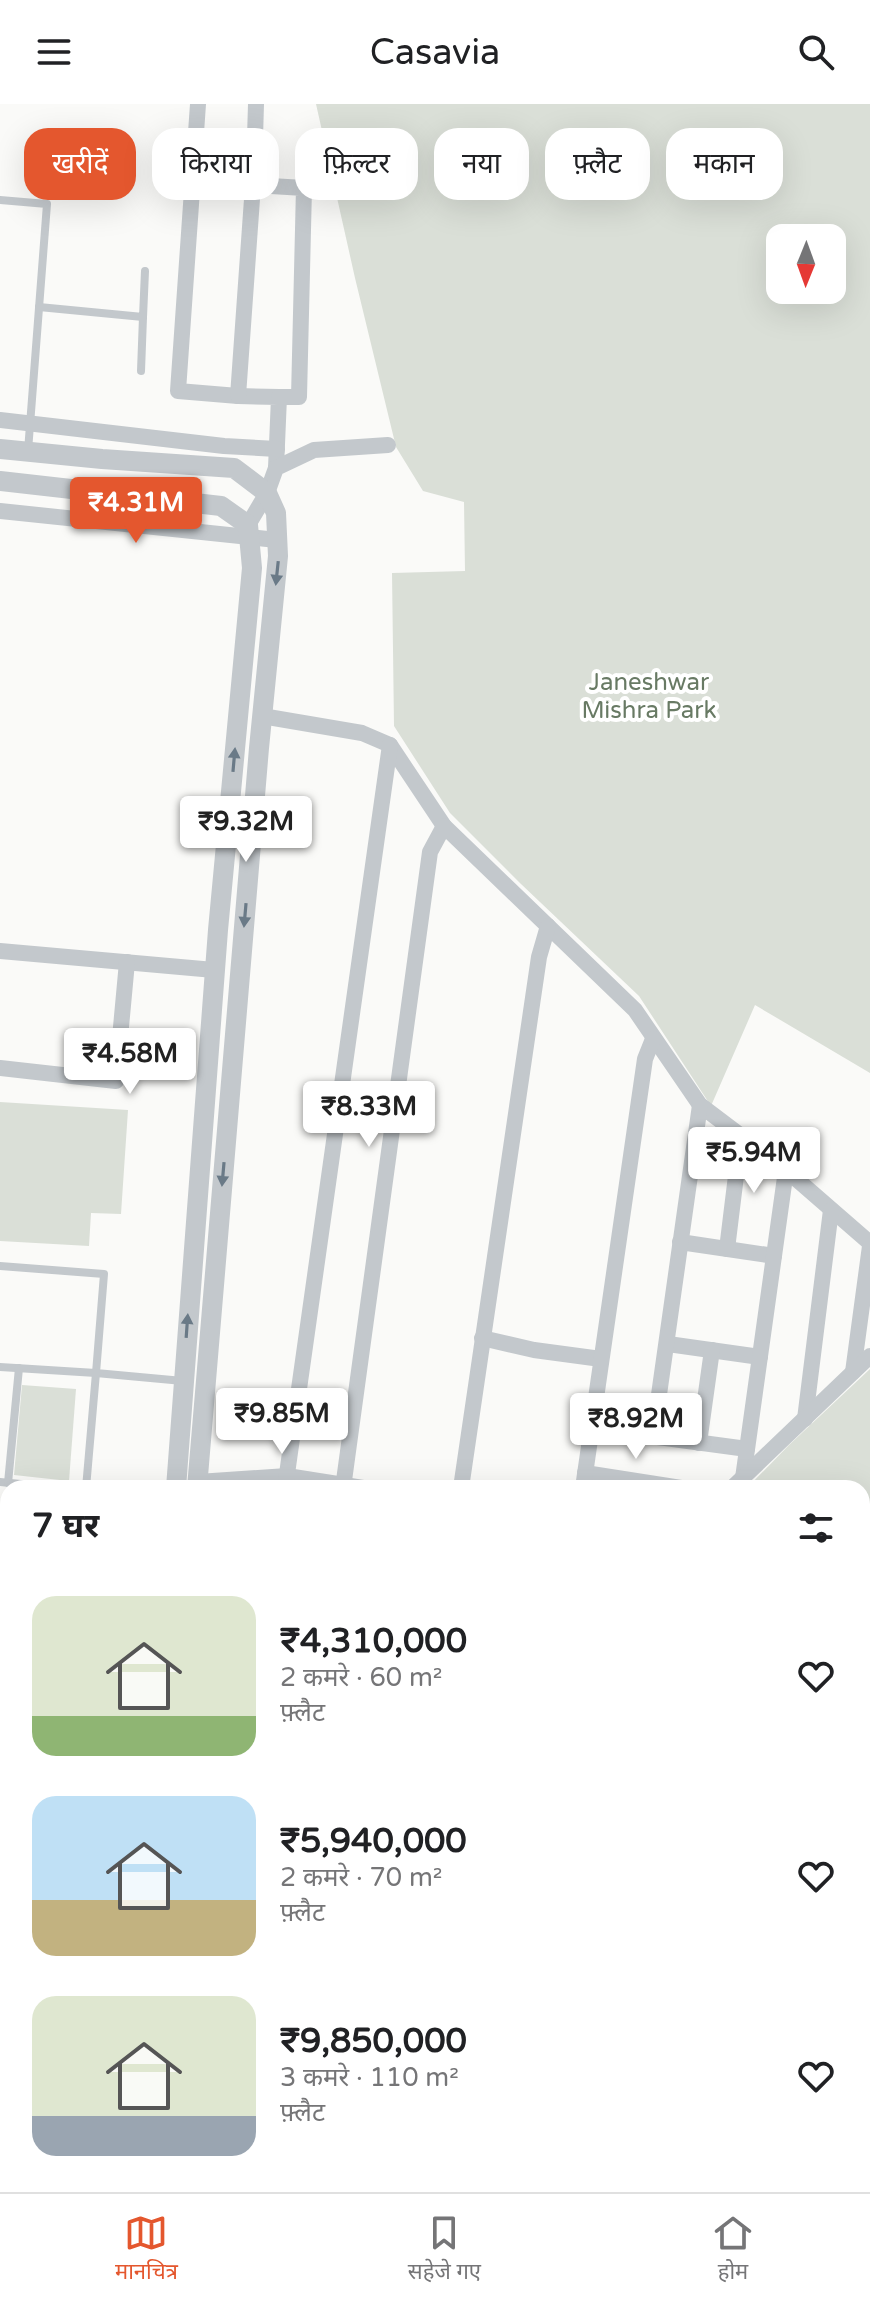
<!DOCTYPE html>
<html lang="hi">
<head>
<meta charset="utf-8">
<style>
	:root { --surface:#fff; --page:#f6f6f6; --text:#202124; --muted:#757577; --line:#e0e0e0; --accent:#e4572e }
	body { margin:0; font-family:"Varela Round","Noto Sans Devanagari",sans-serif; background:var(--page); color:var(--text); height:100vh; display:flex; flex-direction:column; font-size:30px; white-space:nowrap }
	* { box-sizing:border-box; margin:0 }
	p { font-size:26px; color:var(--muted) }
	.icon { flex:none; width:44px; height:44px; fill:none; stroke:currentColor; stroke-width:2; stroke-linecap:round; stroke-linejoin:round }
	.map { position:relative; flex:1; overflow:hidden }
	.sheet { position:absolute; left:0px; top:1376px; width:870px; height:712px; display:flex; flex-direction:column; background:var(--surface); border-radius:24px 24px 0 0; box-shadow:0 8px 32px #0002 }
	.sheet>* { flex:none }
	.top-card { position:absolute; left:24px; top:24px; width:822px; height:72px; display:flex; gap:16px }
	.needle { width:52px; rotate:181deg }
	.tools { position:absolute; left:766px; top:120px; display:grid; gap:16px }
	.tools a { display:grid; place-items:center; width:80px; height:80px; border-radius:16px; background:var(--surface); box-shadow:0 8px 32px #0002; font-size:40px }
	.price { position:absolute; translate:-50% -68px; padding:0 18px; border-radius:8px; background:#fff; color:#222; font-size:26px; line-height:52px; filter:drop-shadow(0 2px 4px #0008) }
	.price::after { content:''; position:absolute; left:50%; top:48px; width:24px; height:18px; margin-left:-12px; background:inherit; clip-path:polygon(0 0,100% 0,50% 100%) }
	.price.selected { background:var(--accent); color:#fff }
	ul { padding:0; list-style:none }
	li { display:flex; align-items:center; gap:24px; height:200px; padding:0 32px }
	li span { display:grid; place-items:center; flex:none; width:224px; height:160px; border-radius:24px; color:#555 }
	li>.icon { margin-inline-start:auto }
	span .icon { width:96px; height:96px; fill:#fffc; stroke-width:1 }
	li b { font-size:34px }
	h2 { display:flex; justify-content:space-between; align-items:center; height:96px; padding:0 32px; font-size:34px }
	.chip { padding:0 28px; border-radius:24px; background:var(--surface); box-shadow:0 8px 32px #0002; font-size:28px; line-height:72px }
	.chip.selected { background:var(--accent); color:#fff }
	header { display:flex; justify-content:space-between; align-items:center; height:104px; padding:0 32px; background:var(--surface); font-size:36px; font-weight:600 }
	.dock { display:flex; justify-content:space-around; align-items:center; height:112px; border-top:2px solid var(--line); background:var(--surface); font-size:22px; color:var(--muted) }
	.dock a { display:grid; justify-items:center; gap:4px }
	.dock .selected { color:var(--accent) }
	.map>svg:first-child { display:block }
	.green { fill:#dadfd7; fill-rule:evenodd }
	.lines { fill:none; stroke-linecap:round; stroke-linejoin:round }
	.service { stroke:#c3c8cc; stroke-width:8 }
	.minor { stroke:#c3c8cc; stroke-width:16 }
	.tertiary { stroke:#c3c8cc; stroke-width:20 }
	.oneway { fill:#6a7a87 }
	.labels { text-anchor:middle; stroke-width:8; stroke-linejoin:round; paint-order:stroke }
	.park-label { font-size:24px; fill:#687a64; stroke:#fff }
</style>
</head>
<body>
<header><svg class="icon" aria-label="menu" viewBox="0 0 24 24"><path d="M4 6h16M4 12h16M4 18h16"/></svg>Casavia<svg class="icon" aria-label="search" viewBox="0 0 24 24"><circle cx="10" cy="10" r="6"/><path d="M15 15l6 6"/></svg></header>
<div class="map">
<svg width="870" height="2088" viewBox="0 0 870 2088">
	<rect width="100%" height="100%" fill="#fafaf8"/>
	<g class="green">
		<path d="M316,0H870V969L755,901L711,1002L639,892L521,780L450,709L394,622L392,469L465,467L464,398L423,387L396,343L355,174ZM780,134H832V186H780Z"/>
		<path d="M0,998L128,1006L121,1110L91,1109L89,1142L0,1137Z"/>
		<path d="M870,1265V1536L862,1529V1384H747L789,1341Z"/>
		<path d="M22,1281L76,1285L69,1377L14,1371Z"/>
		<path d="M0,1827L8,1828V1871H0Z"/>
	</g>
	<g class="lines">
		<g class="service">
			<path d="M0,96L47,100L28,347"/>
			<path d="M39,203L143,213L145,167"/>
			<path d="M141,267L143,213"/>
			<path d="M0,1162L104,1170L96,1269L183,1277"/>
			<path d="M0,1263L96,1269L86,1384"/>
			<path d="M0,1378L62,1384"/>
			<path d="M8,1379L19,1264"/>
			<path d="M0,1469L8,1470"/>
		</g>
		<g class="minor">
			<path d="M198,0L178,287L238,292L279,293L276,364"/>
			<path d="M253,81L304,84L299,293H279"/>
			<path d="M238,292L254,67L256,0"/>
			<path d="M0,316L224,342L277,345"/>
			<path d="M0,407L277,436"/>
			<path d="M248,421L267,389L276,364L314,346L388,341"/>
			<path d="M262,612L362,629L390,641L444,722L635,906L700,1001L786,1066L870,1139"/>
			<path d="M0,847L214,866"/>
			<path d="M0,964L116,977L127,858"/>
			<path d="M680,1138L774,1152"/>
			<path d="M727,1145L741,1031"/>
			<path d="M482,1234L534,1246L601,1255"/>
			<path d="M668,1240L760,1253"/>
			<path d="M853,1268L870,1142"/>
			<path d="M805,1315L831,1106"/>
			<path d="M591,1324L747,1345"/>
			<path d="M653,1333L700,1001"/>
			<path d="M699,1339L712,1246"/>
			<path d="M585,1369L681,1384"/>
			<path d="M743,1374L786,1066"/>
			<path d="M198,1378L287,1372L363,1384"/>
			<path d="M285,1384L390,641"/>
			<path d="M343,1384L430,748L444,722"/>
			<path d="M461,1384L539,853L548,822"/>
			<path d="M583,1384L645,955L653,935"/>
			<path d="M732,1384L870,1252"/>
			<path d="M0,1602L8,1603"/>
			<path d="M862,1794L870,1786"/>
			<path d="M862,1974L870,1966"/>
			<path d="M202,2080V2088"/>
			<path d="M267,2080L276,2088"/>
			<path d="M547,2080L557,2088"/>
			<path d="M228,2088L233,2080"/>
			<path d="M454,2088L460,2080"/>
			<path d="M578,2088L586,2080"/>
			<path d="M758,2088L765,2080"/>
		</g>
		<g class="tertiary">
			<path d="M0,345L102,355L234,364L267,389L276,409L278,452L259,644L197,1384"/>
			<path d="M0,377L221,402L248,421L252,464L218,826L176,1384"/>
			<path d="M862,1744L870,1760"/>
			<path d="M102,2088L103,2080"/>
			<path d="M131,2088L132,2080"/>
		</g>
	</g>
	<defs><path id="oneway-solid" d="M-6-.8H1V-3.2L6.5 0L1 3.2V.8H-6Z" transform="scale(2)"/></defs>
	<g class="oneway">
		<use href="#oneway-solid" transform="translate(277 469) rotate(96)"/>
		<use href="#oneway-solid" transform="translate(234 656) rotate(-85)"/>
		<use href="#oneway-solid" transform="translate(245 811) rotate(95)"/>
		<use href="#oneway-solid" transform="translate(223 1070) rotate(95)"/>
		<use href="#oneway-solid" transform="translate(187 1222) rotate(-86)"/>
	</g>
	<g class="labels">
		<g class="park-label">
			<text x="649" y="586">Janeshwar<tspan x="649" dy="28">Mishra Park</tspan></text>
		</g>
	</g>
</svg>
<div class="tools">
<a><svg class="needle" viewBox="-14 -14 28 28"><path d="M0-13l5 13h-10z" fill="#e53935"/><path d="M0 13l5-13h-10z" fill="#757577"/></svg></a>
</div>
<b class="price selected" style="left:136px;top:441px">₹4.31M</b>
<b class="price" style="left:246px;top:760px">₹9.32M</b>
<b class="price" style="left:130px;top:992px">₹4.58M</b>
<b class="price" style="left:369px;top:1045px">₹8.33M</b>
<b class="price" style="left:754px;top:1091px">₹5.94M</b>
<b class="price" style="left:282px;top:1352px">₹9.85M</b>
<b class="price" style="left:636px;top:1357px">₹8.92M</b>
<div class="top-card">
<a class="chip selected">खरीदें</a>
<a class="chip">किराया</a>
<a class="chip">फ़िल्टर</a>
<a class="chip">नया</a>
<a class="chip">फ़्लैट</a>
<a class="chip">मकान</a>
</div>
<section class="sheet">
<h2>7 घर<svg class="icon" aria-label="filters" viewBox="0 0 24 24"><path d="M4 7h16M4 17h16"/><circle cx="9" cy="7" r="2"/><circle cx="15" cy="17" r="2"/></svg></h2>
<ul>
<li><span style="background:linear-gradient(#dfe7d0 75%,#8fb573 0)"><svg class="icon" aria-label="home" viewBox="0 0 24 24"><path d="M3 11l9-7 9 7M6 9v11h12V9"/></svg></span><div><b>₹4,310,000</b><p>2 कमरे · 60 m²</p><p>फ़्लैट</p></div><svg class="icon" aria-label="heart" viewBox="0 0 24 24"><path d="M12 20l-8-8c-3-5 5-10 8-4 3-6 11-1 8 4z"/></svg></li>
<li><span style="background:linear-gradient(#bfe0f5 65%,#c2b280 0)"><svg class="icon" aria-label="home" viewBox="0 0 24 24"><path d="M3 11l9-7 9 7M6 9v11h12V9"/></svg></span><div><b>₹5,940,000</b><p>2 कमरे · 70 m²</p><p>फ़्लैट</p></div><svg class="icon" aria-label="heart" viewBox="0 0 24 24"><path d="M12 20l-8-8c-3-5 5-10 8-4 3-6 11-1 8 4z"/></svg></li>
<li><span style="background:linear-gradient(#dfe7d0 75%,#9aa5b1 0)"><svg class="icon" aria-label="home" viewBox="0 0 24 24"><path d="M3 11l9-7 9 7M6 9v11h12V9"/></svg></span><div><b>₹9,850,000</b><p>3 कमरे · 110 m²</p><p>फ़्लैट</p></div><svg class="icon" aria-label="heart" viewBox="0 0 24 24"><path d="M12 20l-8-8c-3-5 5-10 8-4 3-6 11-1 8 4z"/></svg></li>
</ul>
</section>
</div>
<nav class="dock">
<a class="selected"><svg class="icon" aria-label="map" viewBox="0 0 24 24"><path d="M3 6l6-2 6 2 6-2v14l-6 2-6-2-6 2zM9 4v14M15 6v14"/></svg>मानचित्र</a>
<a><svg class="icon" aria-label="saved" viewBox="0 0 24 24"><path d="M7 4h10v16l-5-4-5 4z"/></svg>सहेजे गए</a>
<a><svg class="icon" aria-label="home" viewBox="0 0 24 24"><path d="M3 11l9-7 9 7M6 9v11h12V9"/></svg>होम</a>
</nav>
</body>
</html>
